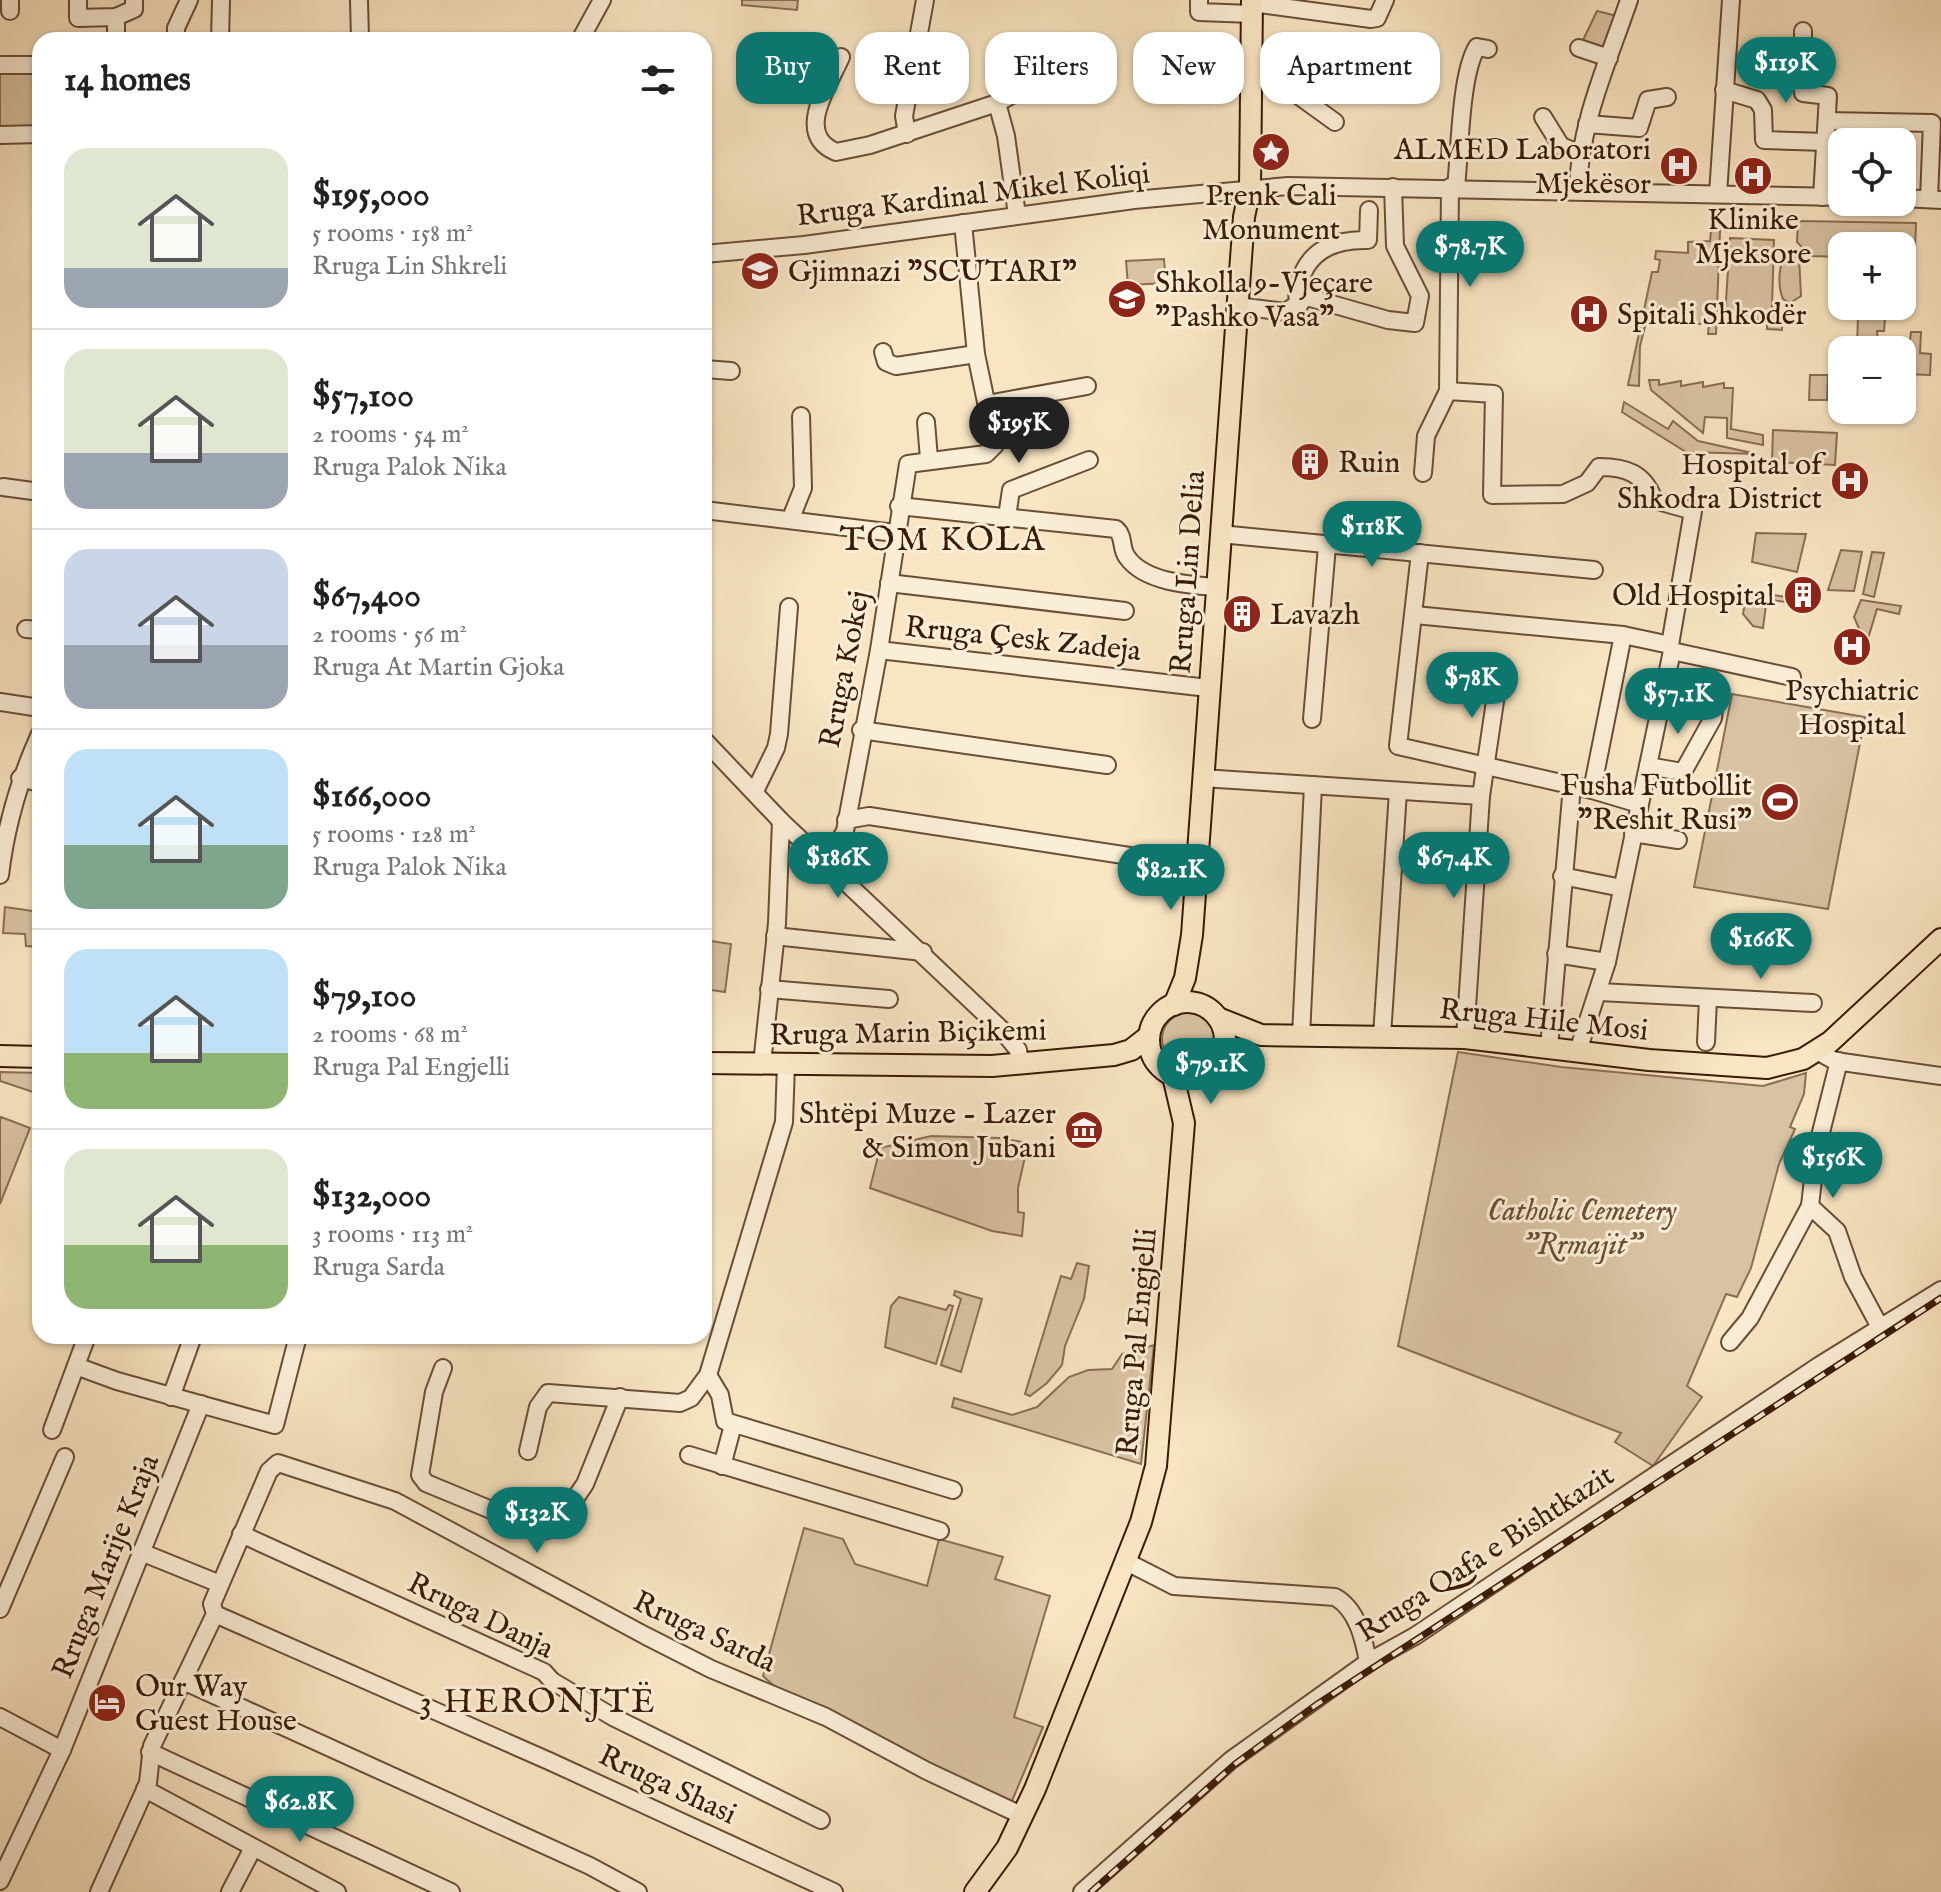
<!DOCTYPE html>
<html lang="en">
<head>
<meta charset="utf-8">
<style>
	:root { --surface:#fff; --page:#f6f6f6; --text:#222; --muted:#767676; --line:#e0e0e0; --accent:#0f766e }
	body { margin:0; font-family:"IM FELL English",serif; background:var(--page); color:var(--text); height:100vh; display:flex; flex-direction:column; font-size:30px; white-space:nowrap }
	* { box-sizing:border-box; margin:0 }
	p { font-size:26px; color:var(--muted) }
	.icon { flex:none; width:44px; height:44px; fill:none; stroke:currentColor; stroke-width:2; stroke-linecap:round; stroke-linejoin:round }
	.map { position:relative; flex:1; overflow:hidden }
	.details { position:absolute; left:32px; top:32px; width:680px; height:1312px; display:flex; flex-direction:column; background:var(--surface); border-radius:24px; box-shadow:0 2px 6px #0004 }
	.details>* { flex:none }
	.banner { position:absolute; left:736px; top:32px; width:760px; height:72px; display:flex; gap:16px }
	.fabs { position:absolute; left:1828px; top:128px; display:grid; gap:16px }
	.fabs a { display:grid; place-items:center; width:88px; height:88px; border-radius:16px; background:var(--surface); box-shadow:0 2px 6px #0004; font-size:40px }
	.price { position:absolute; translate:-50% -68px; padding:0 18px; border-radius:28px; background:var(--accent); color:#fff; font-size:26px; line-height:52px; filter:drop-shadow(0 2px 4px #0008) }
	.price::after { content:''; position:absolute; left:50%; top:48px; width:24px; height:18px; margin-left:-12px; background:inherit; clip-path:polygon(0 0,100% 0,50% 100%) }
	.price.current { background:#222; color:#fff }
	ul { padding:0; list-style:none }
	li { display:flex; align-items:center; gap:24px; height:200px; padding:0 32px }
	li+li { border-top:2px solid var(--line) }
	li span { display:grid; place-items:center; flex:none; width:224px; height:160px; border-radius:24px; color:#555 }
	li>.icon { margin-inline-start:auto }
	span .icon { width:96px; height:96px; fill:#fffc; stroke-width:1 }
	li b { font-size:34px }
	h2 { display:flex; justify-content:space-between; align-items:center; height:96px; padding:0 32px; font-size:34px }
	.tag { padding:0 28px; border-radius:24px; background:var(--surface); box-shadow:0 2px 6px #0004; font-size:28px; line-height:72px }
	.tag.current { background:var(--accent); color:#fff }
	.map>svg:first-child { display:block }
	.green { fill:#d9c2a2; stroke:#8a6e54; stroke-width:2 }
	.lines { fill:none; stroke-linecap:round; stroke-linejoin:round }
	.minor-casing { stroke:#6a4d35; stroke-width:20 }
	.major-casing { stroke:#3a1a06; stroke-width:24 }
	.minor { stroke:#fbeed7; stroke-width:16 }
	.major { stroke:#f9e5c2; stroke-width:20 }
	.rail-casing { stroke:#3a1a06; stroke-width:7 }
	.rail { stroke:#fbeed7; stroke-width:4; stroke-dasharray:12; stroke-linecap:butt }
	.labels { text-anchor:middle; stroke-width:6; stroke-linejoin:round; paint-order:stroke }
	.poi-label { font-size:30px; fill:#3a1a06; stroke:#fbeed7; text-anchor:start }
	.street-label { font-size:30px; fill:#3a1a06; stroke:#fbeed7 }
	.park-label { font-size:30px; font-style:italic; fill:#6a4c35; stroke:#fbeed7 }
	.quarter-label { font-size:34px; letter-spacing:2px; fill:#3a1a06; stroke:#fbeed7 }
</style>
</head>
<body>
<div class="map">
<svg width="1941" height="1892" viewBox="0 0 1941 1892">
	<rect width="100%" height="100%" fill="#f9e5c2"/>
	<filter id="stains"><feTurbulence type="fractalNoise" baseFrequency=".0025" numOctaves="4"/><feColorMatrix values="0 0 0 0 .2 0 0 0 0 .09 0 0 0 0 .02 0 0 0 .5 -.17"/></filter>
	<radialGradient id="worn" r=".72"><stop offset=".6" stop-color="#630" stop-opacity="0"/><stop offset="1" stop-color="#630" stop-opacity=".3"/></radialGradient>
	<g class="green">
		<path d="M742,0H798L797,10L742,5Z"/>
		<path d="M1597,11L1621,17L1608,53L1582,42Z"/>
		<path d="M40,72V126L0,127V73Z"/>
		<path d="M1798,221L1916,223L1915,249L1905,258L1902,257V246H1842V257L1810,256L1797,242Z"/>
		<path d="M1711,231H1720L1716,334H1708L1709,324L1646,323L1640,346L1639,386L1628,385L1652,272H1658L1660,260L1655,259L1656,251L1688,253V242L1710,241Z"/>
		<path d="M1730,238L1774,240L1772,307L1782,321V330L1767,329V321L1725,317Z"/>
		<path d="M1788,254L1799,257L1801,296L1790,303L1783,299C1778,287 1777,263 1788,254Z"/>
		<path d="M1164,259L1166,283L1128,285L1126,261Z"/>
		<path d="M1858,314L1896,316V319H1885L1884,331H1877L1878,340L1910,341L1911,332H1921L1920,353L1931,354L1930,375L1902,374V350H1857Z"/>
		<path d="M1810,375H1828L1827,400H1809Z"/>
		<path d="M1649,380H1659V385L1681,381V386L1703,382V387L1724,383V388H1733L1731,429L1763,435V445L1727,438V418L1705,417L1703,433L1651,390Z"/>
		<path d="M1624,402L1668,429L1673,421L1698,441L1757,454L1686,452L1622,412Z"/>
		<path d="M1773,430L1837,433L1835,465L1772,462Z"/>
		<path d="M1756,533L1806,534L1797,572L1752,562Z"/>
		<path d="M1841,550L1862,552L1854,591L1828,590Z"/>
		<path d="M1872,552L1884,553L1874,597L1863,594Z"/>
		<path d="M1747,591L1787,597L1786,602L1771,600L1770,605H1766L1763,628L1753,626L1743,614Z"/>
		<path d="M1861,600L1901,606L1899,614L1877,609L1866,645L1854,617Z"/>
		<path d="M1732,694L1865,717L1828,909L1694,887Z"/>
		<path d="M5,907L40,912V947L26,946L25,934L3,933Z"/>
		<path d="M704,940L731,944L725,992L704,989Z"/>
		<circle cx="1188" cy="1039" r="26"/>
		<path d="M1458,1052L1561,1067L1763,1086L1806,1073L1804,1094L1790,1127L1795,1129L1779,1164L1751,1268L1737,1297L1726,1294L1687,1386L1702,1397L1653,1466L1615,1442L1621,1433L1398,1346Z"/>
		<path d="M0,1072L40,1073L36,1093L0,1081Z"/>
		<path d="M1,1117L30,1128L0,1204V1120Z"/>
		<path d="M931,1136L1000,1138L1028,1143L1018,1188V1212L1024,1213L1022,1236L992,1231L870,1188L880,1148Z"/>
		<path d="M1077,1263L1089,1266L1084,1299L1065,1346L1062,1365L1047,1383L1030,1396L1025,1394L1061,1276L1071,1279Z"/>
		<path d="M955,1291L982,1299L961,1372L941,1365L961,1299L954,1295Z"/>
		<path d="M899,1297L946,1310L949,1305L953,1306L936,1364L885,1347L891,1306Z"/>
		<path d="M1154,1345L1141,1464L952,1407L954,1398L1012,1415L1037,1407L1069,1377L1088,1370L1112,1369L1122,1354Z"/>
		<path d="M804,1528L843,1539L855,1564L927,1586L939,1539L1003,1557L995,1579L1050,1596L1014,1717L1043,1727L1012,1801L992,1798L783,1694L763,1676Z"/>
	</g>
	<g class="lines">
		<g class="minor-casing">
			<g id="minor">
				<path d="M10,0V11"/>
				<path d="M78,0V18L116,17L134,9V0"/>
				<path d="M359,0L360,40"/>
				<path d="M1199,0V12L1252,14"/>
				<path d="M1252,3L1371,19L1377,18L1385,0"/>
				<path d="M116,17V40"/>
				<path d="M1803,31V93L1828,96L1822,197"/>
				<path d="M176,40V28L189,0"/>
				<path d="M220,40L221,0"/>
				<path d="M580,40L602,0"/>
				<path d="M1579,48L1609,58"/>
				<path d="M1251,56L1298,58L1299,96L1335,122"/>
				<path d="M841,57C828,87 794,134 836,152L870,145L997,103L1006,136L1017,215"/>
				<path d="M0,65H40"/>
				<path d="M1724,90L1757,100L1763,110L1764,140L1826,142"/>
				<path d="M997,103L1064,67"/>
				<path d="M1543,117L1561,146L1581,154"/>
				<path d="M1827,121L1932,123L1929,199"/>
				<path d="M1587,124L1639,128L1648,100L1667,97"/>
				<path d="M907,134L904,116L925,0"/>
				<path d="M0,135L40,134"/>
				<path d="M1456,187C1460,152 1460,75 1477,47L1488,49"/>
				<path d="M1578,191C1579,124 1608,62 1629,0"/>
				<path d="M1718,194L1731,0"/>
				<path d="M1902,198L1941,200"/>
				<path d="M704,254L804,245L1134,200L1288,186L1842,197"/>
				<path d="M1300,304C1296,296 1297,293 1299,285C1307,250 1335,239 1368,240L1369,210"/>
				<path d="M1237,306L1286,312L1307,297L1388,320L1415,323L1420,296L1395,246L1393,187"/>
				<path d="M883,352L886,362L896,366L976,354"/>
				<path d="M704,369L731,371"/>
				<path d="M1448,391L1494,394L1492,495L1563,494L1587,483L1599,467C1626,467 1644,473 1654,500L1693,511L1670,645L1672,651L1607,962L1578,1051"/>
				<path d="M987,404L1087,386"/>
				<path d="M926,422L929,459"/>
				<path d="M1423,473L1426,436L1448,391L1450,187"/>
				<path d="M3,487L40,492"/>
				<path d="M899,506L1116,529C1125,537 1120,548 1127,557C1144,582 1189,585 1216,587"/>
				<path d="M704,510L895,533"/>
				<path d="M1007,517L1011,490L1089,460"/>
				<path d="M791,518L803,488L801,416"/>
				<path d="M1220,534L1594,570"/>
				<path d="M1420,553L1398,746L1592,790L1639,804"/>
				<path d="M889,583L1125,611"/>
				<path d="M1415,615L1623,635L1670,645"/>
				<path d="M26,629L40,630"/>
				<path d="M879,650L1208,688"/>
				<path d="M1672,651L1792,677"/>
				<path d="M0,702L40,708"/>
				<path d="M1312,719L1327,546"/>
				<path d="M861,730L1107,765"/>
				<path d="M704,740L781,821L1001,1029L1018,1050L1020,1063"/>
				<path d="M1648,766L1683,772L1713,718L1714,708"/>
				<path d="M20,778L40,783"/>
				<path d="M1202,778L1481,796"/>
				<path d="M1592,790L1623,635"/>
				<path d="M755,791L776,748L779,734L789,607"/>
				<path d="M846,820L869,816L1195,866"/>
				<path d="M1633,833L1678,840"/>
				<path d="M827,862L845,831L879,650L908,464L986,454L995,445L976,354L963,223"/>
				<path d="M0,875C6,825 19,780 40,734"/>
				<path d="M1562,876L1622,888"/>
				<path d="M775,936L923,952"/>
				<path d="M1556,954L1607,962"/>
				<path d="M769,989L889,999"/>
				<path d="M1599,992L1813,1003"/>
				<path d="M1301,1036L1313,785"/>
				<path d="M1382,1036L1398,791"/>
				<path d="M1465,1038L1481,796L1498,681"/>
				<path d="M1706,1042L1708,999"/>
				<path d="M1549,1047L1572,786"/>
				<path d="M1817,1051L1835,1061L1941,1076"/>
				<path d="M1839,1061L1816,1152L1810,1206L1837,1231L1853,1277L1881,1329"/>
				<path d="M762,1064L777,923L781,821"/>
				<path d="M1730,1342L1750,1318L1810,1206"/>
				<path d="M76,1366L117,1381L275,1425L298,1336"/>
				<path d="M443,1368L434,1392L420,1475L426,1483L542,1531L555,1528L585,1484L620,1397"/>
				<path d="M708,1375L720,1395L725,1421L953,1490"/>
				<path d="M171,1397L193,1336"/>
				<path d="M52,1430L87,1336"/>
				<path d="M528,1451L538,1407L548,1393L680,1403L691,1398L708,1375L784,1122L786,1064"/>
				<path d="M689,1455L940,1531"/>
				<path d="M722,1466L733,1425"/>
				<path d="M241,1534L544,1672L552,1681L613,1717L821,1820"/>
				<path d="M141,1552L220,1584"/>
				<path d="M1125,1561L1174,1586L1335,1597C1357,1609 1364,1639 1368,1662"/>
				<path d="M0,1609L65,1457"/>
				<path d="M215,1614L549,1761L834,1892"/>
				<path d="M183,1681L590,1866L638,1892"/>
				<path d="M0,1717L62,1750"/>
				<path d="M150,1752L451,1892"/>
				<path d="M145,1789L337,1892"/>
				<path d="M0,1881L62,1750L201,1404"/>
				<path d="M99,1892L148,1783L152,1746L215,1614L212,1604L269,1471L278,1463L395,1501L646,1636L711,1669L826,1717L927,1771L1023,1816"/>
				<path d="M230,1892L253,1848"/>
				<path d="M1082,1892L1231,1760L1368,1662L1415,1636L1820,1365L1941,1290"/>
			</g>
		</g>
		<g class="major-casing">
			<g id="major">
				<circle cx="1187" cy="1040" r="38"/>
				<path d="M1174,1005L1185,978L1192,935L1244,217L1250,188L1252,0"/>
				<path d="M1218,1018L1261,1035L1465,1038L1649,1060L1767,1068L1803,1059L1830,1042L1941,939"/>
				<path d="M0,1056L40,1057"/>
				<path d="M704,1063L992,1066L1114,1055L1131,1050L1149,1036"/>
				<path d="M975,1892L1007,1848L1035,1789L1141,1522L1156,1466L1184,1123L1173,1076"/>
			</g>
		</g>
		<use href="#minor" class="minor"/>
		<use href="#major" class="major"/>
		<g class="rail-casing">
			<path id="rail" d="M1091,1892L1235,1764L1316,1705L1941,1298"/>
		</g>
		<use href="#rail" class="rail"/>
	</g>
	<defs>
		<g id="sight-disc" transform="scale(2)"><circle r="9.5" fill="#8f2418" stroke="#fbeed7"/><path d="M0-6L1.8-2.2L6-1.7L2.9 1.2L3.7 5.4L0 3.3L-3.7 5.4L-2.9 1.2L-6-1.7L-1.8-2.2Z" fill="#fff"/></g>
		<g id="hospital-disc" transform="scale(2)"><circle r="9.5" fill="#8f2418" stroke="#fbeed7"/><path d="M-5-5h3v3.5h4V-5h3V5h-3V1.5h-4V5h-3Z" fill="#fff"/></g>
		<g id="school-disc" transform="scale(2)"><circle r="9.5" fill="#8f2418" stroke="#fbeed7"/><path d="M0-5L7-2L0 1L-7-2ZM-4 1L0 2.5L4 1V4Q0 6-4 4Z" fill="#fff"/></g>
		<g id="building-disc" transform="scale(2)"><circle r="9.5" fill="#8f2418" stroke="#fbeed7"/><path d="M-4-6H4V6H1V3H-1V6H-4ZM-2.5-4.3h1.7v1.8h-1.7ZM.8-4.3h1.7v1.8H.8ZM-2.5-1h1.7V.8h-1.7ZM.8-1h1.7V.8H.8Z" fill="#fff"/></g>
		<g id="stadium-disc" transform="scale(2)"><circle r="9.5" fill="#8f2418" stroke="#fbeed7"/><path d="M0-5a6.5 5 0 1 0 0 10a6.5 5 0 1 0 0-10ZM-3.5-1.8h7v3.6h-7Z" fill="#fff"/></g>
		<g id="museum-disc" transform="scale(2)"><circle r="9.5" fill="#8f2418" stroke="#fbeed7"/><path d="M0-6L6-3V-2H-6V-3ZM-5-1h2V3h-2ZM-1-1h2V3h-2ZM3-1h2V3H3ZM-6 4H6V6H-6Z" fill="#fff"/></g>
		<g id="hotel-disc" transform="scale(2)"><circle r="9.5" fill="#8f2418" stroke="#fbeed7"/><path d="M-6-4.5h1.5V1H6V5H4.5V3h-9V5H-6ZM-4 0a1.8 1.8 0 1 1 3.6 0ZM.5 0V-2.5h3Q6-2.5 6 0Z" fill="#fff"/></g>
	</defs>
	<g fill-rule="evenodd">
		<use href="#sight-disc" x="1271" y="152"/>
		<use href="#hospital-disc" x="1679" y="166"/>
		<use href="#hospital-disc" x="1753" y="176"/>
		<use href="#school-disc" x="760" y="271"/>
		<use href="#school-disc" x="1127" y="299"/>
		<use href="#hospital-disc" x="1589" y="314"/>
		<use href="#building-disc" x="1310" y="462"/>
		<use href="#hospital-disc" x="1850" y="481"/>
		<use href="#building-disc" x="1803" y="595"/>
		<use href="#building-disc" x="1242" y="614"/>
		<use href="#hospital-disc" x="1852" y="647"/>
		<use href="#stadium-disc" x="1780" y="802"/>
		<use href="#museum-disc" x="1084" y="1130"/>
		<use href="#hotel-disc" x="107" y="1703"/>
	</g>
	<g class="labels">
		<g class="poi-label">
			<text x="1651" y="159" text-anchor="end">ALMED Laboratori<tspan x="1651" dy="34">Mjekësor</tspan></text>
			<text x="1271" y="205" text-anchor="middle">Prenk Cali<tspan x="1271" dy="34">Monument</tspan></text>
			<text x="1753" y="229" text-anchor="middle">Klinike<tspan x="1753" dy="34">Mjeksore</tspan></text>
			<text x="788" y="281">Gjimnazi "SCUTARI"</text>
			<text x="1155" y="292">Shkolla 9-Vjeçare<tspan x="1155" dy="34">"Pashko Vasa"</tspan></text>
			<text x="1617" y="324">Spitali Shkodër</text>
			<text x="1338" y="472">Ruin</text>
			<text x="1822" y="474" text-anchor="end">Hospital of<tspan x="1822" dy="34">Shkodra District</tspan></text>
			<text x="1775" y="605" text-anchor="end">Old Hospital</text>
			<text x="1270" y="624">Lavazh</text>
			<text x="1852" y="700" text-anchor="middle">Psychiatric<tspan x="1852" dy="34">Hospital</tspan></text>
			<text x="1752" y="795" text-anchor="end">Fusha Futbollit<tspan x="1752" dy="34">"Reshit Rusi"</tspan></text>
			<text x="1056" y="1123" text-anchor="end">Shtëpi Muze - Lazer<tspan x="1056" dy="34">&amp; Simon Jubani</tspan></text>
			<text x="135" y="1696">Our Way<tspan x="135" dy="34">Guest House</tspan></text>
		</g>
		<g class="street-label">
			<text transform="translate(973 194) rotate(-7)" y="10">Rruga Kardinal Mikel Koliqi</text>
			<text transform="translate(1187 572) rotate(-86)" y="10">Rruga Lin Delia</text>
			<text transform="translate(1023 638) rotate(6)" y="10">Rruga Çesk Zadeja</text>
			<text transform="translate(844 669) rotate(-79)" y="10">Rruga Kokej</text>
			<text transform="translate(1544 1019) rotate(6)" y="10">Rruga Hile Mosi</text>
			<text transform="translate(908 1032) rotate(-1)" y="10">Rruga Marin Biçikemi</text>
			<text transform="translate(1136 1342) rotate(-85)" y="10">Rruga Pal Engjelli</text>
			<text transform="translate(1485 1553) rotate(-33)" y="10">Rruga Qafa e Bishtkazit</text>
			<text transform="translate(105 1566) rotate(-68)" y="10">Rruga Marije Kraja</text>
			<text transform="translate(481 1615) rotate(26)" y="10">Rruga Danja</text>
			<text transform="translate(705 1631) rotate(25)" y="10">Rruga Sarda</text>
			<text transform="translate(668 1784) rotate(25)" y="10">Rruga Shasi</text>
		</g>
		<g class="park-label">
			<text x="1582" y="1220">Catholic Cemetery<tspan x="1582" dy="34">"Rrmajit"</tspan></text>
		</g>
		<g class="quarter-label">
			<text x="943" y="550">TOM KOLA</text>
			<text x="538" y="1712">3 HERONJTË</text>
		</g>
	</g>
	<rect width="100%" height="100%" filter="url(#stains)"/>
	<rect width="100%" height="100%" fill="url(#worn)"/>
</svg>
<div class="fabs">
<a><svg class="icon" aria-label="locate" viewBox="0 0 24 24"><circle cx="12" cy="12" r="6"/><path d="M12 2v4M12 18v4M2 12h4M18 12h4"/></svg></a>
<a>+</a>
<a>−</a>
</div>
<b class="price" style="left:1786px;top:105px">$119K</b>
<b class="price" style="left:1470px;top:289px">$78.7K</b>
<b class="price current" style="left:1019px;top:465px">$195K</b>
<b class="price" style="left:1372px;top:569px">$118K</b>
<b class="price" style="left:1472px;top:720px">$78K</b>
<b class="price" style="left:1678px;top:736px">$57.1K</b>
<b class="price" style="left:838px;top:900px">$186K</b>
<b class="price" style="left:1454px;top:900px">$67.4K</b>
<b class="price" style="left:1171px;top:912px">$82.1K</b>
<b class="price" style="left:1761px;top:981px">$166K</b>
<b class="price" style="left:1211px;top:1106px">$79.1K</b>
<b class="price" style="left:1833px;top:1200px">$156K</b>
<b class="price" style="left:537px;top:1555px">$132K</b>
<b class="price" style="left:300px;top:1844px">$62.8K</b>
<div class="banner">
<a class="tag current">Buy</a>
<a class="tag">Rent</a>
<a class="tag">Filters</a>
<a class="tag">New</a>
<a class="tag">Apartment</a>
</div>
<section class="details">
<h2>14 homes<svg class="icon" aria-label="filters" viewBox="0 0 24 24"><path d="M4 7h16M4 17h16"/><circle cx="9" cy="7" r="2"/><circle cx="15" cy="17" r="2"/></svg></h2>
<ul>
<li><span style="background:linear-gradient(#dfe7d0 75%,#9aa5b1 0)"><svg class="icon" aria-label="home" viewBox="0 0 24 24"><path d="M3 11l9-7 9 7M6 9v11h12V9"/></svg></span><div><b>$195,000</b><p>5 rooms · 158 m²</p><p>Rruga Lin Shkreli</p></div></li>
<li><span style="background:linear-gradient(#dfe7d0 65%,#9aa5b1 0)"><svg class="icon" aria-label="home" viewBox="0 0 24 24"><path d="M3 11l9-7 9 7M6 9v11h12V9"/></svg></span><div><b>$57,100</b><p>2 rooms · 54 m²</p><p>Rruga Palok Nika</p></div></li>
<li><span style="background:linear-gradient(#c9d6e8 60%,#9aa5b1 0)"><svg class="icon" aria-label="home" viewBox="0 0 24 24"><path d="M3 11l9-7 9 7M6 9v11h12V9"/></svg></span><div><b>$67,400</b><p>2 rooms · 56 m²</p><p>Rruga At Martin Gjoka</p></div></li>
<li><span style="background:linear-gradient(#bfe0f5 60%,#7fa58c 0)"><svg class="icon" aria-label="home" viewBox="0 0 24 24"><path d="M3 11l9-7 9 7M6 9v11h12V9"/></svg></span><div><b>$166,000</b><p>5 rooms · 128 m²</p><p>Rruga Palok Nika</p></div></li>
<li><span style="background:linear-gradient(#bfe0f5 65%,#8fb573 0)"><svg class="icon" aria-label="home" viewBox="0 0 24 24"><path d="M3 11l9-7 9 7M6 9v11h12V9"/></svg></span><div><b>$79,100</b><p>2 rooms · 68 m²</p><p>Rruga Pal Engjelli</p></div></li>
<li><span style="background:linear-gradient(#dfe7d0 60%,#8fb573 0)"><svg class="icon" aria-label="home" viewBox="0 0 24 24"><path d="M3 11l9-7 9 7M6 9v11h12V9"/></svg></span><div><b>$132,000</b><p>3 rooms · 113 m²</p><p>Rruga Sarda</p></div></li>
</ul>
</section>
</div>
</body>
</html>
